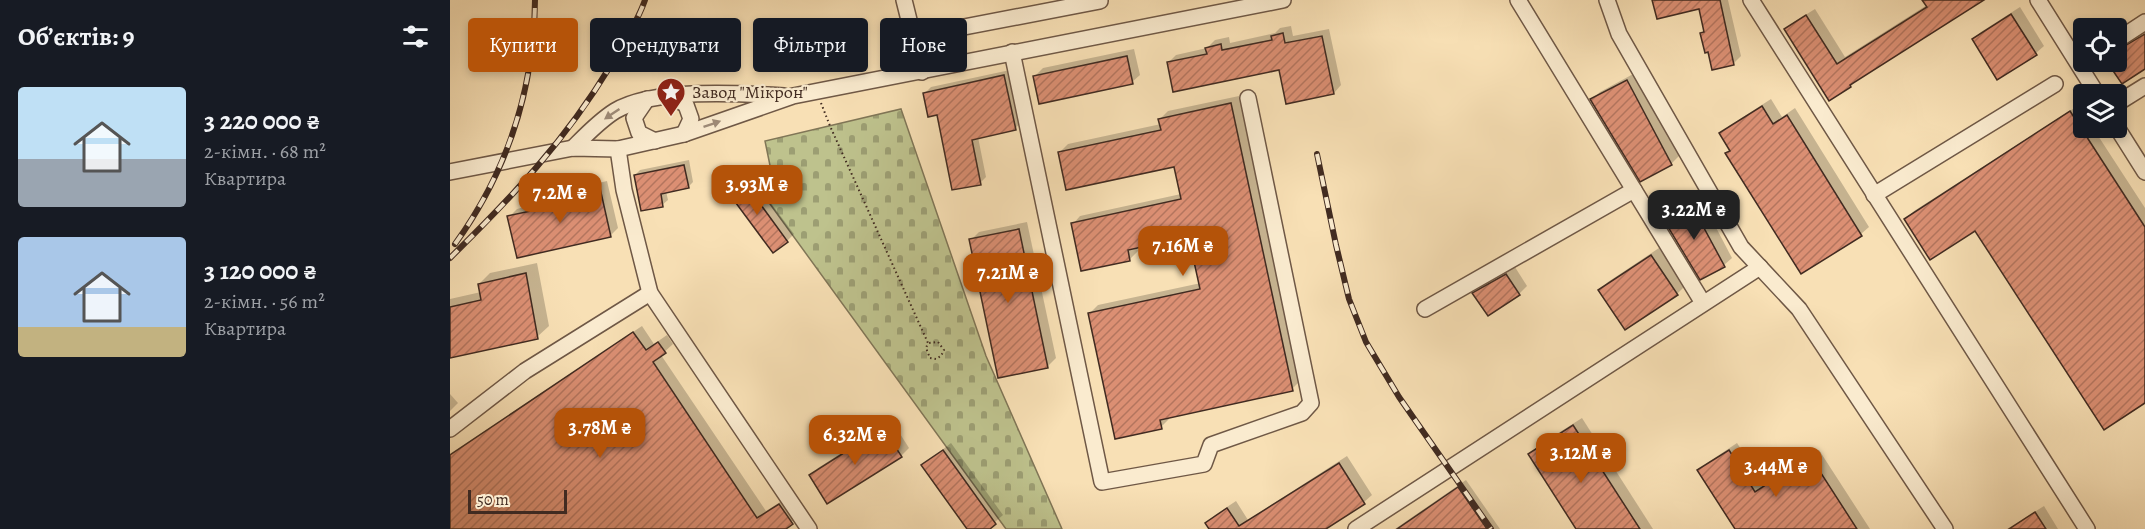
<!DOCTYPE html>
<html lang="uk">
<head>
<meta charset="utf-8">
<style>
	:root { --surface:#171b24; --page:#242831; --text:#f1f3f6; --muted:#9ea1a6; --accent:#b45309 }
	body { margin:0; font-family:Alegreya,serif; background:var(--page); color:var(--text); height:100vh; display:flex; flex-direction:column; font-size:22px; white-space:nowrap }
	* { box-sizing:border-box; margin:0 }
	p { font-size:20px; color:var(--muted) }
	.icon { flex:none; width:33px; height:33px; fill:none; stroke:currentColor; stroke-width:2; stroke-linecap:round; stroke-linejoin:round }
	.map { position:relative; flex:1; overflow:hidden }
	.sheet { display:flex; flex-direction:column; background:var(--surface); width:450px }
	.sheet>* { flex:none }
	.guide { position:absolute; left:18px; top:18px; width:570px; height:54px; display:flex; gap:12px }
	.buttons { position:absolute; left:1623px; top:18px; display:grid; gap:12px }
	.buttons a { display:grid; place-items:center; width:54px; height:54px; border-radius:6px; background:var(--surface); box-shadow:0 3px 9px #0003; font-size:30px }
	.scale { position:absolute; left:18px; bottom:15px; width:99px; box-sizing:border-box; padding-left:6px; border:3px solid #412b21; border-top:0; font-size:16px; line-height:21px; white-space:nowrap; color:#412b21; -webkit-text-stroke:4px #faebcf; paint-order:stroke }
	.price { position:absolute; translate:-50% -51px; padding:0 14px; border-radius:12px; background:var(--accent); color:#fff; font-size:20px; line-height:39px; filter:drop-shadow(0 2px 3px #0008) }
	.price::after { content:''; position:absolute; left:50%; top:36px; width:18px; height:14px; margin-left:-9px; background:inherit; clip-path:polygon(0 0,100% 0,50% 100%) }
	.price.on { background:#222; color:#fff }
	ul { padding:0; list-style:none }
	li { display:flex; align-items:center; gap:18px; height:150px; padding:0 18px }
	li span { display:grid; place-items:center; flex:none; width:168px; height:120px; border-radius:6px; color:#555 }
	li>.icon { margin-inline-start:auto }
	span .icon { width:72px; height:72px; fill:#fffc; stroke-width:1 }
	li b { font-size:26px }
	h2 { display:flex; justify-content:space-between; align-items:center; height:72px; padding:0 18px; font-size:26px }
	.chip { padding:0 21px; border-radius:6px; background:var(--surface); box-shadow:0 3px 9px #0003; font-size:21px; line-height:54px }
	.chip.on { background:var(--accent); color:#fff }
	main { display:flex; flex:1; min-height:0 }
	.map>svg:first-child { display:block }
	.cemetery { fill:url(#cemetery-stones); stroke:#807657; stroke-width:1.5 }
	.shadow { fill:#0003 }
	.building { fill:url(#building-hatch); stroke:#412b21; stroke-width:1.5 }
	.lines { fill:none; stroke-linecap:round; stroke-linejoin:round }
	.minor-casing { stroke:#6f5846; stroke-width:18 }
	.path { stroke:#412b21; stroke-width:2; stroke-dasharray:1.5 3; stroke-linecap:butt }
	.minor { stroke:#faebcf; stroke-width:15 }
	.rail-casing { stroke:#412b21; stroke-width:6 }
	.rail { stroke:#faebcf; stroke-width:4; stroke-dasharray:11; stroke-linecap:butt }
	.oneway { fill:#9e8b78 }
	.labels { text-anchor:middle; stroke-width:4.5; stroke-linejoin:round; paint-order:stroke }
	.poi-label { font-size:18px; fill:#412b21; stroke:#faebcf; text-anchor:start }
</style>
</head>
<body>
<main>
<section class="sheet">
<h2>Об’єктів: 9<svg class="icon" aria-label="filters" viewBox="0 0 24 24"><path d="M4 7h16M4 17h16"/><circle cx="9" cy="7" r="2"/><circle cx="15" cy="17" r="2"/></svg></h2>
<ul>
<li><span style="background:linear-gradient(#bfe0f5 60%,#9aa5b1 0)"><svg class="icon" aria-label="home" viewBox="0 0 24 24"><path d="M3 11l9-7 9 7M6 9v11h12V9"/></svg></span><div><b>3 220 000 ₴</b><p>2-кімн. · 68 m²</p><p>Квартира</p></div></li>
<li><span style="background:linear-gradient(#a9c7e8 75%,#c2b280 0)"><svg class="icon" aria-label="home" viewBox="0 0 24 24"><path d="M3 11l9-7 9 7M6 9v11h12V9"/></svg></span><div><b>3 120 000 ₴</b><p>2-кімн. · 56 m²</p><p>Квартира</p></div></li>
</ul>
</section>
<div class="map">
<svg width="1695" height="529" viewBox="0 0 1695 529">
	<defs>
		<pattern id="cemetery-stones" width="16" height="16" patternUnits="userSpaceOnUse" patternTransform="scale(1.5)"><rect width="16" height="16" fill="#bec28d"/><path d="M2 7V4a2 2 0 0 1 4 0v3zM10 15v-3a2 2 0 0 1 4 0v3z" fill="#9c9e73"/></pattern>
		<pattern id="building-hatch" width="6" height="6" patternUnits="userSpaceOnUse" patternTransform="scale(1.5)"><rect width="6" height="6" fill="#db8f73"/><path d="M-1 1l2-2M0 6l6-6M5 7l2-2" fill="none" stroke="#b3755e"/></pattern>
	</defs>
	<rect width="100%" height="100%" fill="#f8e0b5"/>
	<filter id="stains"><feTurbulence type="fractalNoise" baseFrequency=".00333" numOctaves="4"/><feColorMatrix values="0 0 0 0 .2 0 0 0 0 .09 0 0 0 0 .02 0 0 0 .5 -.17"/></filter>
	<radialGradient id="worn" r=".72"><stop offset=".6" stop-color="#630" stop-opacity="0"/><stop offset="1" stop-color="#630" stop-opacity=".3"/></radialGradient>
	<path class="cemetery" d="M451,109L536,356L612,529H556L312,193L324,185L315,141Z"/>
	<g class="shadow">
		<path d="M1204,0H1278L1291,56L1283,64L1252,33L1255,30L1250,7Z"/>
		<path d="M1474,0H1532L1409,77L1401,86L1380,99L1336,29L1344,22L1365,9L1395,57L1477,5Z"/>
		<path d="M1570,7L1594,46L1586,53L1548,78L1523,39L1531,32Z"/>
		<path d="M841,26L843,36L879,29L891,85L884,93L830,68L718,63L726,55L757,48L765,40L779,37L780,43L825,33L830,28Z"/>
		<path d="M1695,31V67L1672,82L1659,62H1666V50Z"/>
		<path d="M684,49L690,75L682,82L585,76L593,68Z"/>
		<path d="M560,70L571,122L565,129L528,137L536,177L530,183L475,93L481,87Z"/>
		<path d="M1185,73L1229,156L1221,164L1142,99L1150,92Z"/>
		<path d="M789,96L850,381L842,389L718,416L719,419L711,427L640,313L648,305L751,283L742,246L734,237L687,247L688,251L680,259L623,224L630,216L731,194L725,165L610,152L618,144L711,124L710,119L718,111Z"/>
		<path d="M1321,99L1332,117L1345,108L1419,227L1411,234L1351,272L1271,134L1279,126Z"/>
		<path d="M1629,105L1634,112V128H1643L1695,208V402L1526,229L1456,219L1464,211Z"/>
		<path d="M239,160L243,182L238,187L216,191L218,200L212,205L185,175L190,170Z"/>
		<path d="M299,174L344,234L337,241L279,191Z"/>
		<path d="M157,181L168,228L160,236L59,217L67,209L82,205L89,197Z"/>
		<path d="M1249,195L1282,258L1274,265L1214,217L1222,210Z"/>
		<path d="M577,222L606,358L598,366L550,376L521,240L529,232Z"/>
		<path d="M1209,248L1235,286L1227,294L1150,290L1158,282Z"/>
		<path d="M87,263L99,326L87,337L0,356V299L31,292L29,284L40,273Z"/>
		<path d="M1065,267L1077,286L1069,294L1038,314L1024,293L1032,286Z"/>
		<path d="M192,326L204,344L217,335L223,344L211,355L316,511L338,497L350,515L333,529H0V454Z"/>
		<path d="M0,394L8,403L0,411Z"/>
		<path d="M1132,418L1203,529H1128L1080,454L1088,446Z"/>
		<path d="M442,421L459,448L451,456L361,476L368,468Z"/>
		<path d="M501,443L553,515L537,529H519L473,465Z"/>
		<path d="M1287,443L1314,485L1369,450L1420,529H1287L1249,470L1257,463Z"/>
		<path d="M897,456L922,495L914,502L873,529H761L757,523L765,515L786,501L798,520Z"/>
		<path d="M1016,480L1050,529H945Z"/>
		<path d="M1594,506L1608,529H1557Z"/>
	</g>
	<g class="building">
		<path d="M1202,0H1270L1284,65L1262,70L1258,52L1255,53L1250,33L1254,32L1249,9L1207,19Z"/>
		<path d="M1472,0H1534L1400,85L1401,87L1379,101L1334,29L1356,15L1387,64L1477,7Z"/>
		<path d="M1561,14L1587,55L1547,80L1522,39Z"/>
		<path d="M833,33L835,43L872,36L884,94L836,104L829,70L723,92L717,62L757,54L755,48L771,44L772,50L822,40L821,36Z"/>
		<path d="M1695,34V69L1672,84L1657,62H1666V51Z"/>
		<path d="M677,56L683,84L589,104L583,76Z"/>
		<path d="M554,75L566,130L522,140L531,185L502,190L487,115L478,117L473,93Z"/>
		<path d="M1177,80L1222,165L1190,182L1140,99Z"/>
		<path d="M781,103L843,391L710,420L712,429L665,439L638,313L750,289L741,248L735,249L733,238L678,250L680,261L631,271L621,223L731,199L724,167L616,190L608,152L711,130L708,119Z"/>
		<path d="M1312,106L1323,124L1337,115L1412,236L1351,274L1275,153L1280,151L1269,133Z"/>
		<path d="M1620,111L1695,227V403L1654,430L1525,231L1480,260L1454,219Z"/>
		<path d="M234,165L239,188L211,194L213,207L191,211L184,175Z"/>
		<path d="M292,179L338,242L323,253L277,191Z"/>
		<path d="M150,188L161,237L67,258L57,216L81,211L80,204Z"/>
		<path d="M1240,202L1275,267L1250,280L1212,217Z"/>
		<path d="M569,229L598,368L548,378L519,239Z"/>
		<path d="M1201,255L1228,295L1175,330L1148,290Z"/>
		<path d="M76,273L88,339L0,358V307L31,300L28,284Z"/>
		<path d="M1056,274L1070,295L1038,316L1022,293Z"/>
		<path d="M183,332L196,350L208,342L216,353L203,362L307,518L329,504L343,524L336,529H0V455Z"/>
		<path d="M1123,425L1190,529H1126L1078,454Z"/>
		<path d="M433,428L452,457L377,504L359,475Z"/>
		<path d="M493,450L546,524L540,529H517L471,465Z"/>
		<path d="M1279,450L1305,492L1360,456L1407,529H1285L1247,470Z"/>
		<path d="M889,463L915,504L876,529H759L755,523L777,508L789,526Z"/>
		<path d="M1008,487L1037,529H947Z"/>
		<path d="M1585,512L1596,529H1559Z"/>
	</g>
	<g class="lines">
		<g class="minor-casing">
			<g id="minor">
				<path d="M454,0L472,72"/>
				<path d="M1068,0L1253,303"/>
				<path d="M1157,0L1169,34L1291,247L1349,309L1495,529"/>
				<path d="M1301,0L1637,529"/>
				<path d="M1588,0L1647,94"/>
				<path d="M462,37L650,1"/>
				<path d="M1666,41L1695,22"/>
				<path d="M562,52L652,482L754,464L761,445L852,413L861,403L798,98"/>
				<path d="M220,95L236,105L241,119L234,134"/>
				<path d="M197,99L184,118L189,133L205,141"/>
				<path d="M1666,104L1695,86"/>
				<path d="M1666,126L1695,172"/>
				<path d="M123,148C136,135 149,121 165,111C203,88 289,93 334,96"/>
				<path d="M168,149L174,190L200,293L359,529"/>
				<path d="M0,172L123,148L168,149L234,134L343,96L833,0"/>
				<path d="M1424,195L1605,84"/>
				<path d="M975,309L1184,190"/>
				<path d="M0,429L75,371L200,293"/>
				<path d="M906,529L1310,267"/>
			</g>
		</g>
		<path class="path" d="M371,103L380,126L478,343L476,348L480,358L486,359L491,356L494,350L488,342L478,343"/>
		<use href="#minor" class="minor"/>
		<g class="rail-casing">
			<g id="rail">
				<path d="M867,154L886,245L899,299L916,342L949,397L1041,529"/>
				<path d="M5,244C57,172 84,89 85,0"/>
				<path d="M0,258C63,196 115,141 161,65C173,44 187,23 195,0"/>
			</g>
		</g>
		<use href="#rail" class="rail"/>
	</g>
	<defs><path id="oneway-solid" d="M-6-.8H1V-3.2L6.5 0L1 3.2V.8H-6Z" transform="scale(1.5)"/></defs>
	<g class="oneway">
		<use href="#oneway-solid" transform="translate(162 114) rotate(146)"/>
		<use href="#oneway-solid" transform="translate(262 124) rotate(-19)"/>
	</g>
	<defs>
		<g id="sight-pin" transform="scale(1.5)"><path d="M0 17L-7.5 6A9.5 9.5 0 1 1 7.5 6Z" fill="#8f2418" stroke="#faebcf"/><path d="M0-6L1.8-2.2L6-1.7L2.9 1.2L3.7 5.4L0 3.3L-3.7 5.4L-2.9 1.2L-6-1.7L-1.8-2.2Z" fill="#fff"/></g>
	</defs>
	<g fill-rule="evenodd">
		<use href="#sight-pin" x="221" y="92"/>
	</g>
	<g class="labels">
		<g class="poi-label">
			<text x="242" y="98">Завод "Мікрон"</text>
		</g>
	</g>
	<rect width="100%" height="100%" filter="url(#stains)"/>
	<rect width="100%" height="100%" fill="url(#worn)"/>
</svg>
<div class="buttons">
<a><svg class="icon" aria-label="locate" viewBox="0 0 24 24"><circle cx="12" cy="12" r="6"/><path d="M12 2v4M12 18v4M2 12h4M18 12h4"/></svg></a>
<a><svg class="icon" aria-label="layers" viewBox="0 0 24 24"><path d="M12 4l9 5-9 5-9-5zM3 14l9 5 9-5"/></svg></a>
</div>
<div class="scale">50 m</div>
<b class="price" style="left:307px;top:216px">3.93M ₴</b>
<b class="price" style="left:110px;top:224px">7.2M ₴</b>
<b class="price on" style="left:1244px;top:241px">3.22M ₴</b>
<b class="price" style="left:733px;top:277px">7.16M ₴</b>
<b class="price" style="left:558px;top:304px">7.21M ₴</b>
<b class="price" style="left:150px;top:459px">3.78M ₴</b>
<b class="price" style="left:405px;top:466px">6.32M ₴</b>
<b class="price" style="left:1131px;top:484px">3.12M ₴</b>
<b class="price" style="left:1326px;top:498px">3.44M ₴</b>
<div class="guide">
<a class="chip on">Купити</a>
<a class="chip">Орендувати</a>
<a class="chip">Фільтри</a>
<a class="chip">Нове</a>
</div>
</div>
</main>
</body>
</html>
